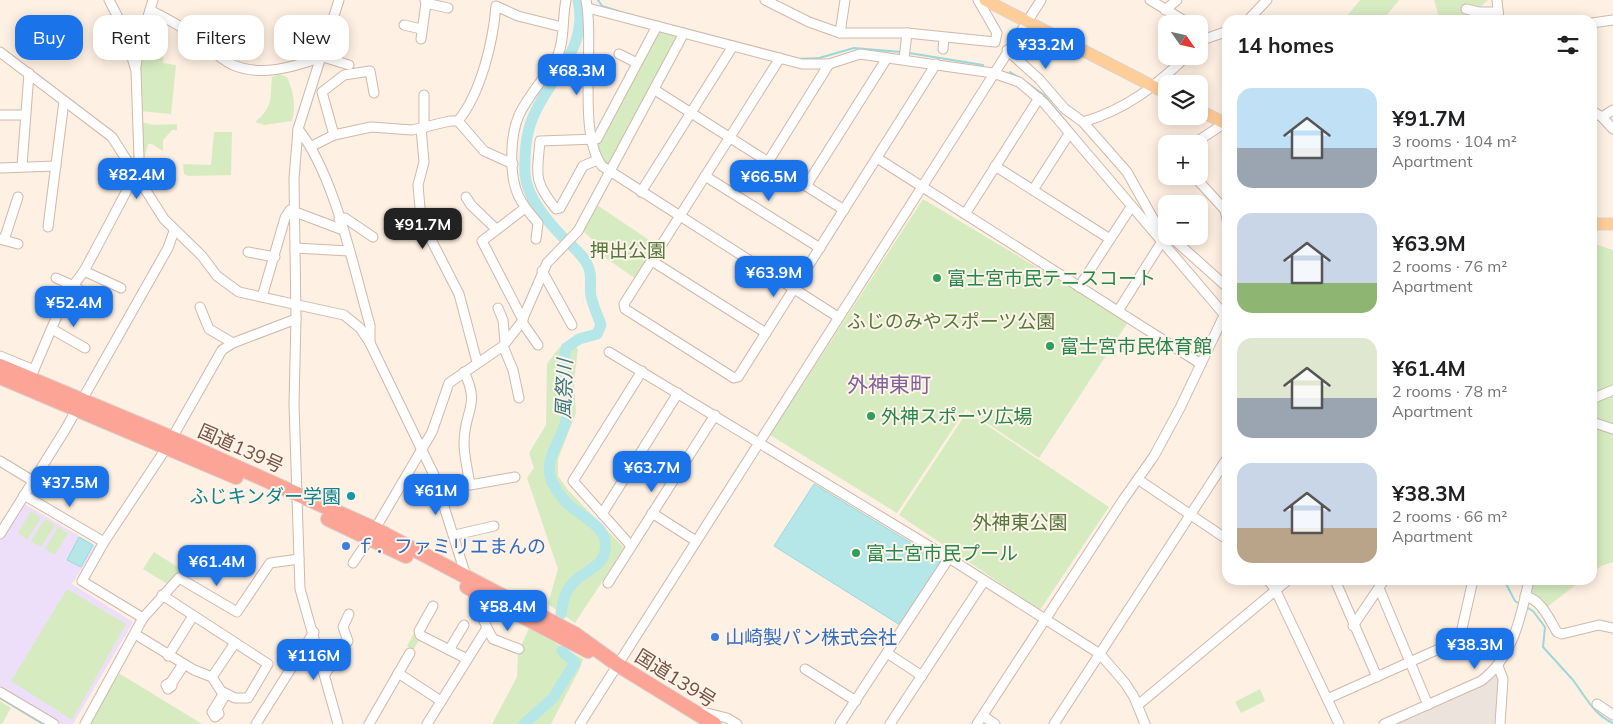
<!DOCTYPE html>
<html lang="en">
<head>
<meta charset="utf-8">
<style>
	:root { --surface:#fff; --page:#f2f2f2; --text:#202124; --muted:#757577; --accent:#1a73e8 }
	body { margin:0; font-family:Mulish,"Noto Sans JP",sans-serif; background:var(--page); color:var(--text); height:100vh; display:flex; flex-direction:column; font-size:19px; white-space:nowrap }
	* { box-sizing:border-box; margin:0 }
	p { font-size:16px; color:var(--muted) }
	.icon { flex:none; width:28px; height:28px; fill:none; stroke:currentColor; stroke-width:2; stroke-linecap:round; stroke-linejoin:round }
	.map { position:relative; flex:1; overflow:hidden }
	.panel { position:absolute; left:1222px; top:15px; width:375px; height:570px; display:flex; flex-direction:column; background:var(--surface); border-radius:15px; box-shadow:0 2px 12px #0003 }
	.panel>* { flex:none }
	.hud { position:absolute; left:15px; top:15px; width:475px; height:45px; display:flex; gap:10px }
	.needle { width:32px; rotate:124deg }
	.buttons { position:absolute; left:1158px; top:15px; display:grid; gap:10px }
	.buttons a { display:grid; place-items:center; width:50px; height:50px; border-radius:10px; background:var(--surface); box-shadow:0 2px 12px #0003; font-size:25px }
	.price { position:absolute; translate:-50% -42px; padding:0 11px; border-radius:10px; background:var(--accent); color:#fff; font-size:16px; line-height:32px; filter:drop-shadow(0 1px 2px #0008) }
	.price::after { content:''; position:absolute; left:50%; top:30px; width:15px; height:11px; margin-left:-8px; background:inherit; clip-path:polygon(0 0,100% 0,50% 100%) }
	.price.selected { background:#222; color:#fff }
	ul { padding:0; list-style:none }
	li { display:flex; align-items:center; gap:15px; height:125px; padding:0 15px }
	li span { display:grid; place-items:center; flex:none; width:140px; height:100px; border-radius:15px; color:#555 }
	li>.icon { margin-inline-start:auto }
	span .icon { width:60px; height:60px; fill:#fffc; stroke-width:1 }
	li b { font-size:21px }
	h2 { display:flex; justify-content:space-between; align-items:center; height:60px; padding:0 15px; font-size:21px }
	.pill { padding:0 18px; border-radius:15px; background:var(--surface); box-shadow:0 2px 12px #0003; font-size:18px; line-height:45px }
	.pill.selected { background:var(--accent); color:#fff }
	.map>svg:first-child { display:block }
	.industrial { fill:#ece3dd }
	.education { fill:#eddffa }
	.green { fill:#d6ecc0 }
	.water { fill:#b5e6e8; stroke:#9bd8db }
	.lines { fill:none; stroke-linecap:round; stroke-linejoin:round }
	.stream { stroke:#9bd8db; stroke-width:2 }
	.river { stroke:#b5e6e8; stroke-width:11 }
	.minor-casing { stroke:#d1b8ab; stroke-width:11 }
	.major-casing { stroke:#dcd2cf; stroke-width:13 }
	.highway-casing { stroke:#dcd2cf; stroke-width:16 }
	.minor { stroke:#fff; stroke-width:9 }
	.major { stroke:#ffcd98; stroke-width:11 }
	.highway { stroke:#fca495; stroke-width:14 }
	.leisure-dot { fill:#2e9e5b; stroke:#fff4ea; stroke-width:2 }
	.culture-dot { fill:#0f9aa8; stroke:#fff4ea; stroke-width:2 }
	.shop-dot { fill:#3f7fe0; stroke:#fff4ea; stroke-width:2 }
	.labels { text-anchor:middle; stroke-width:4; stroke-linejoin:round; paint-order:stroke }
	.park-label { font-size:19px; fill:#54773c; stroke:#fff4ea }
	.leisure-label { font-size:19px; fill:#27864d; stroke:#fff4ea; text-anchor:start }
	.street-label { font-size:19px; fill:#775347; stroke:#fff4ea }
	.culture-label { font-size:19px; fill:#0d838f; stroke:#fff4ea; text-anchor:end }
	.shop-label { font-size:19px; fill:#366cbe; stroke:#fff4ea; text-anchor:start }
	.water-label { font-size:20px; font-style:italic; fill:#3a797d; stroke:#fff4ea }
	.quarter-label { font-size:21px; fill:#81629b; stroke:#fff4ea }
</style>
</head>
<body>
<div class="map">
<svg width="1613" height="724" viewBox="0 0 1613 724">
	<rect width="100%" height="100%" fill="#fef0e2"/>
	<path class="industrial" d="M1500,671V724H1385Z"/>
	<path class="education" d="M21,502L96,546L72,584L133,622L73,724H62L0,686V537Z"/>
	<g class="green">
		<path d="M1360,0H1399L1383,20H1344Z"/>
		<path d="M1434,0H1488L1466,20L1439,17Z"/>
		<path d="M659,30L679,36L611,165L605,163L597,146Z"/>
		<path d="M139,46L164,51L163,63L176,65L171,114L139,111Z"/>
		<path d="M279,74L287,77C294,93 296,104 292,121L264,125L255,122C273,107 270,99 272,77Z"/>
		<path d="M142,122L153,125L177,124V130H172L163,140V151L152,144H148L144,158L139,155Z"/>
		<path d="M214,132H232L231,175L189,176L184,174L183,164L211,165Z"/>
		<path d="M923,199L1128,322L1039,458L966,409L897,513L770,435Z"/>
		<path d="M597,205L658,246L636,279L607,259L596,243L583,231Z"/>
		<path d="M1592,243L1613,250V562L1601,566L1593,572L1592,395L1598,387L1592,383Z"/>
		<path d="M569,341L578,349L574,382L576,413L558,459V476L568,490L624,548L575,623L548,604L558,569L527,478L534,468L529,453L546,425L547,364L559,348Z"/>
		<path d="M967,412L1109,507L1040,610L899,515Z"/>
		<path d="M31,511L41,518L27,540L18,533Z"/>
		<path d="M45,519L55,525L41,547L31,541Z"/>
		<path d="M58,527L68,533L55,555L45,549Z"/>
		<path d="M154,552L182,570L169,585L143,569Z"/>
		<path d="M1529,580H1582L1538,614Z"/>
		<path d="M67,589L126,624L72,720L11,681Z"/>
		<path d="M529,628L583,659L580,668L551,724H492L517,677L518,653Z"/>
		<path d="M414,633L421,637L413,650L407,646Z"/>
		<path d="M117,672L202,724H89Z"/>
		<path d="M1260,689L1265,701L1241,713L1235,702Z"/>
		<path d="M0,701L11,708L2,724H0Z"/>
	</g>
	<g class="water">
		<path d="M814,484L939,560L940,563L900,625L774,546Z"/>
		<path d="M79,537L93,545L81,567L67,560Z"/>
	</g>
	<g class="lines">
		<g class="stream">
			<path d="M598,0L602,6L624,13"/>
			<path d="M745,45L760,49"/>
			<path d="M909,53L983,65"/>
			<path d="M798,59L819,58L854,48L901,52"/>
			<path d="M1010,72L1020,78"/>
			<path d="M1026,82L1044,95L1076,134"/>
			<path d="M1504,580L1515,601L1520,604"/>
			<path d="M1526,607L1533,611L1545,627L1543,647C1553,658 1563,669 1573,680C1585,696 1594,715 1613,723"/>
			<path d="M0,698L43,724"/>
		</g>
		<g class="river">
			<path d="M561,614C563,602 564,592 573,583C586,569 609,566 605,541C603,524 575,513 565,501C560,496 556,489 552,482C542,460 562,440 566,420C569,409 564,398 563,386C561,374 564,361 566,348L579,339L597,334L601,325C598,316 593,306 591,296C589,286 593,277 588,266C582,252 568,244 558,232C543,216 527,196 525,174C524,156 526,133 533,117C550,76 589,50 578,0"/>
			<path d="M524,724L553,698L575,663L562,651"/>
		</g>
		<g class="minor-casing">
			<g id="minor">
				<path d="M425,0L426,3L448,8"/>
				<path d="M586,0C595,44 577,133 602,166L838,317"/>
				<path d="M765,0L809,22L840,33H907L995,42L997,33L978,0"/>
				<path d="M1150,0L1190,24"/>
				<path d="M1497,0L1499,20"/>
				<path d="M588,8L802,64H829L860,54L993,73L1019,82L1044,103L1228,319"/>
				<path d="M1466,9L1479,12H1498"/>
				<path d="M150,10C165,18 180,25 193,35C206,44 218,58 233,65C261,77 293,67 319,58"/>
				<path d="M1165,10L1177,0"/>
				<path d="M1248,20L1267,0"/>
				<path d="M1592,23L1613,20"/>
				<path d="M404,25L421,29"/>
				<path d="M840,33L845,0"/>
				<path d="M421,39L426,3"/>
				<path d="M1199,46L1205,39L1228,31"/>
				<path d="M943,49L944,38"/>
				<path d="M1007,50L1039,79L1065,109L1083,122L1127,172L1155,222L1166,233"/>
				<path d="M0,52L112,137L164,219L202,256L217,276L239,292L344,315L360,328L370,343"/>
				<path d="M619,54L637,63"/>
				<path d="M320,56L349,65"/>
				<path d="M780,58L624,304L625,309L734,378L738,377L936,64"/>
				<path d="M904,59L907,33"/>
				<path d="M136,67L139,46L153,0"/>
				<path d="M655,90L844,210"/>
				<path d="M1592,111L1602,117L1613,110"/>
				<path d="M0,115H24"/>
				<path d="M1602,117L1613,129"/>
				<path d="M458,121C481,93 493,42 496,6L518,16L562,27"/>
				<path d="M1083,122C1127,109 1154,87 1187,56"/>
				<path d="M421,128L424,162L418,185L421,220L459,294L477,362"/>
				<path d="M424,128V95"/>
				<path d="M298,129C335,175 353,267 370,325V343L434,475L466,576"/>
				<path d="M334,135L322,92L344,75L370,71L374,93"/>
				<path d="M1193,144L1228,121"/>
				<path d="M312,146L334,135L371,127L412,130L450,121H458L484,151L513,164"/>
				<path d="M877,158L1201,364"/>
				<path d="M597,160L583,166L560,208L556,209C533,181 537,175 540,141L597,139L657,26"/>
				<path d="M768,162L829,64"/>
				<path d="M22,166L29,73"/>
				<path d="M995,166L1110,239"/>
				<path d="M0,168L56,166"/>
				<path d="M705,176L820,248"/>
				<path d="M1194,176L1225,210L1228,224"/>
				<path d="M806,186L887,58"/>
				<path d="M1033,190L1069,134"/>
				<path d="M641,192L733,46"/>
				<path d="M466,197L471,205L496,229"/>
				<path d="M965,214L1039,98"/>
				<path d="M339,219L345,218L373,237"/>
				<path d="M48,227L64,101"/>
				<path d="M1170,236L1228,288"/>
				<path d="M0,239L18,244"/>
				<path d="M536,239L538,223C530,214 523,206 518,195C509,174 510,136 519,115C529,94 546,77 557,57C565,41 562,18 566,0"/>
				<path d="M4,240L18,197"/>
				<path d="M295,248L349,251"/>
				<path d="M248,252L275,257"/>
				<path d="M652,261L766,333"/>
				<path d="M84,271L121,288"/>
				<path d="M542,271L572,325"/>
				<path d="M56,278L74,286L98,303"/>
				<path d="M1079,287L1131,207"/>
				<path d="M262,297L285,218L290,210L343,230"/>
				<path d="M64,299L79,307"/>
				<path d="M200,307L209,329L233,343"/>
				<path d="M498,308L503,320L505,342"/>
				<path d="M1118,311L1161,243"/>
				<path d="M523,320L482,241L525,208"/>
				<path d="M522,322L538,345"/>
				<path d="M52,329L85,348"/>
				<path d="M503,346L513,370L519,398"/>
				<path d="M609,352L949,558L1100,654L1125,683L1134,697L1145,724"/>
				<path d="M0,356L34,370"/>
				<path d="M464,372C481,406 464,410 464,443C464,457 468,471 470,485L515,477"/>
				<path d="M30,379L65,297L84,271L98,245L135,175L139,158L136,71L123,27L109,0"/>
				<path d="M1592,399L1613,390"/>
				<path d="M1592,422L1613,429"/>
				<path d="M172,438L222,350L233,343L296,319"/>
				<path d="M0,461L33,481"/>
				<path d="M1139,480L1228,540"/>
				<path d="M24,495L104,542"/>
				<path d="M652,513L696,541"/>
				<path d="M602,514L678,393"/>
				<path d="M375,529L432,432L449,383L503,346L521,323L547,263L578,231L684,33"/>
				<path d="M0,534L65,430L168,248L174,231"/>
				<path d="M455,535L494,526"/>
				<path d="M631,546L573,481L642,371"/>
				<path d="M353,563L370,538"/>
				<path d="M1268,580L1275,589L1339,724"/>
				<path d="M1335,580L1377,677"/>
				<path d="M608,583L715,415"/>
				<path d="M1379,588L1428,705"/>
				<path d="M1525,596C1542,600 1549,619 1557,632L1562,634L1599,625L1613,628"/>
				<path d="M433,606L419,631L420,635L467,659"/>
				<path d="M143,618L82,581L104,542L167,447"/>
				<path d="M1353,626L1384,580"/>
				<path d="M487,628L493,639L519,649"/>
				<path d="M135,634L194,670L212,677L221,691L235,698H248L268,664L162,595"/>
				<path d="M449,650L464,625"/>
				<path d="M887,653L922,676"/>
				<path d="M168,656L193,616"/>
				<path d="M183,664L171,682L166,685L168,689L172,686V683L184,665"/>
				<path d="M1498,666L1503,679L1500,724"/>
				<path d="M805,669L856,701"/>
				<path d="M398,673L441,701"/>
				<path d="M325,674L348,641L343,627L349,614"/>
				<path d="M212,677L235,643"/>
				<path d="M0,692L54,724"/>
				<path d="M224,693L212,712L215,717L219,714L217,709L226,694"/>
				<path d="M1327,699L1450,644L1461,633L1473,580"/>
				<path d="M1597,704L1613,715"/>
				<path d="M1138,705L1288,580"/>
				<path d="M703,712L727,718L737,724"/>
				<path d="M983,716L995,724"/>
				<path d="M85,724L143,618L179,578L237,612L270,563L299,559"/>
				<path d="M256,724L314,632"/>
				<path d="M338,724L300,589L294,404L296,319L294,179L298,129L339,0"/>
				<path d="M369,724L410,653"/>
				<path d="M427,724L487,628L471,589"/>
				<path d="M580,724L1041,0"/>
				<path d="M840,724L949,558"/>
				<path d="M890,724L984,581"/>
				<path d="M977,724L1123,500L1154,456L1180,408L1228,307"/>
				<path d="M1054,724L1228,457"/>
				<path d="M1384,724L1481,681C1513,657 1521,617 1529,580"/>
			</g>
		</g>
		<g class="major-casing">
			<g id="major">
				<path d="M985,0L1166,93"/>
				<path d="M1199,110L1228,125"/>
				<path d="M1592,224H1613"/>
			</g>
		</g>
		<g class="highway-casing">
			<g id="highway">
				<path d="M0,366L172,438L375,529L575,634L618,665L714,724"/>
				<path d="M0,377L236,477"/>
				<path d="M328,519L406,556"/>
				<path d="M467,587L588,651"/>
			</g>
		</g>
		<use href="#minor" class="minor"/>
		<use href="#major" class="major"/>
		<use href="#highway" class="highway"/>
	</g>
	<g class="leisure-dot">
		<circle cx="937" cy="278" r="5"/>
		<circle cx="1050" cy="346" r="5"/>
		<circle cx="871" cy="416" r="5"/>
		<circle cx="856" cy="553" r="5"/>
	</g>
	<circle class="culture-dot" cx="351" cy="496" r="5"/>
	<g class="shop-dot">
		<circle cx="346" cy="546" r="5"/>
		<circle cx="715" cy="637" r="5"/>
	</g>
	<g class="labels">
		<g class="park-label">
			<text x="628" y="257">押出公園</text>
			<text x="951" y="328">ふじのみやスポーツ公園</text>
			<text x="1020" y="529">外神東公園</text>
		</g>
		<g class="leisure-label">
			<text x="947" y="285">富士宮市民テニスコート</text>
			<text x="1060" y="353">富士宮市民体育館</text>
			<text x="881" y="423">外神スポーツ広場</text>
			<text x="866" y="560">富士宮市民プール</text>
		</g>
		<g class="street-label">
			<text transform="translate(241 448) rotate(24)" y="7">国道139号</text>
			<text transform="translate(676 678) rotate(32)" y="7">国道139号</text>
		</g>
		<g class="culture-label">
			<text x="341" y="503">ふじキンダー学園</text>
		</g>
		<g class="shop-label">
			<text x="356" y="553">ｆ．ファミリエまんの</text>
			<text x="725" y="644">山崎製パン株式会社</text>
		</g>
		<g class="water-label">
			<text transform="translate(564 389) rotate(-88)" y="7">風祭川</text>
		</g>
		<g class="quarter-label">
			<text x="889" y="392">外神東町</text>
		</g>
	</g>
</svg>
<div class="buttons">
<a><svg class="needle" viewBox="-14 -14 28 28"><path d="M0-13l5 13h-10z" fill="#e53935"/><path d="M0 13l5-13h-10z" fill="#757577"/></svg></a>
<a><svg class="icon" aria-label="layers" viewBox="0 0 24 24"><path d="M12 4l9 5-9 5-9-5zM3 14l9 5 9-5"/></svg></a>
<a>+</a>
<a>−</a>
</div>
<b class="price" style="left:1046px;top:70px">¥33.2M</b>
<b class="price" style="left:577px;top:96px">¥68.3M</b>
<b class="price" style="left:137px;top:200px">¥82.4M</b>
<b class="price" style="left:769px;top:202px">¥66.5M</b>
<b class="price selected" style="left:423px;top:250px">¥91.7M</b>
<b class="price" style="left:774px;top:298px">¥63.9M</b>
<b class="price" style="left:74px;top:328px">¥52.4M</b>
<b class="price" style="left:652px;top:493px">¥63.7M</b>
<b class="price" style="left:70px;top:508px">¥37.5M</b>
<b class="price" style="left:436px;top:516px">¥61M</b>
<b class="price" style="left:217px;top:587px">¥61.4M</b>
<b class="price" style="left:508px;top:632px">¥58.4M</b>
<b class="price" style="left:1475px;top:670px">¥38.3M</b>
<b class="price" style="left:314px;top:681px">¥116M</b>
<div class="hud">
<a class="pill selected">Buy</a>
<a class="pill">Rent</a>
<a class="pill">Filters</a>
<a class="pill">New</a>
</div>
<section class="panel">
<h2>14 homes<svg class="icon" aria-label="filters" viewBox="0 0 24 24"><path d="M4 7h16M4 17h16"/><circle cx="9" cy="7" r="2"/><circle cx="15" cy="17" r="2"/></svg></h2>
<ul>
<li><span style="background:linear-gradient(#bfe0f5 60%,#9aa5b1 0)"><svg class="icon" aria-label="home" viewBox="0 0 24 24"><path d="M3 11l9-7 9 7M6 9v11h12V9"/></svg></span><div><b>¥91.7M</b><p>3 rooms · 104 m²</p><p>Apartment</p></div></li>
<li><span style="background:linear-gradient(#c9d6e8 70%,#8fb573 0)"><svg class="icon" aria-label="home" viewBox="0 0 24 24"><path d="M3 11l9-7 9 7M6 9v11h12V9"/></svg></span><div><b>¥63.9M</b><p>2 rooms · 76 m²</p><p>Apartment</p></div></li>
<li><span style="background:linear-gradient(#dfe7d0 60%,#9aa5b1 0)"><svg class="icon" aria-label="home" viewBox="0 0 24 24"><path d="M3 11l9-7 9 7M6 9v11h12V9"/></svg></span><div><b>¥61.4M</b><p>2 rooms · 78 m²</p><p>Apartment</p></div></li>
<li><span style="background:linear-gradient(#c9d6e8 65%,#b9a48a 0)"><svg class="icon" aria-label="home" viewBox="0 0 24 24"><path d="M3 11l9-7 9 7M6 9v11h12V9"/></svg></span><div><b>¥38.3M</b><p>2 rooms · 66 m²</p><p>Apartment</p></div></li>
</ul>
</section>
</div>
</body>
</html>
